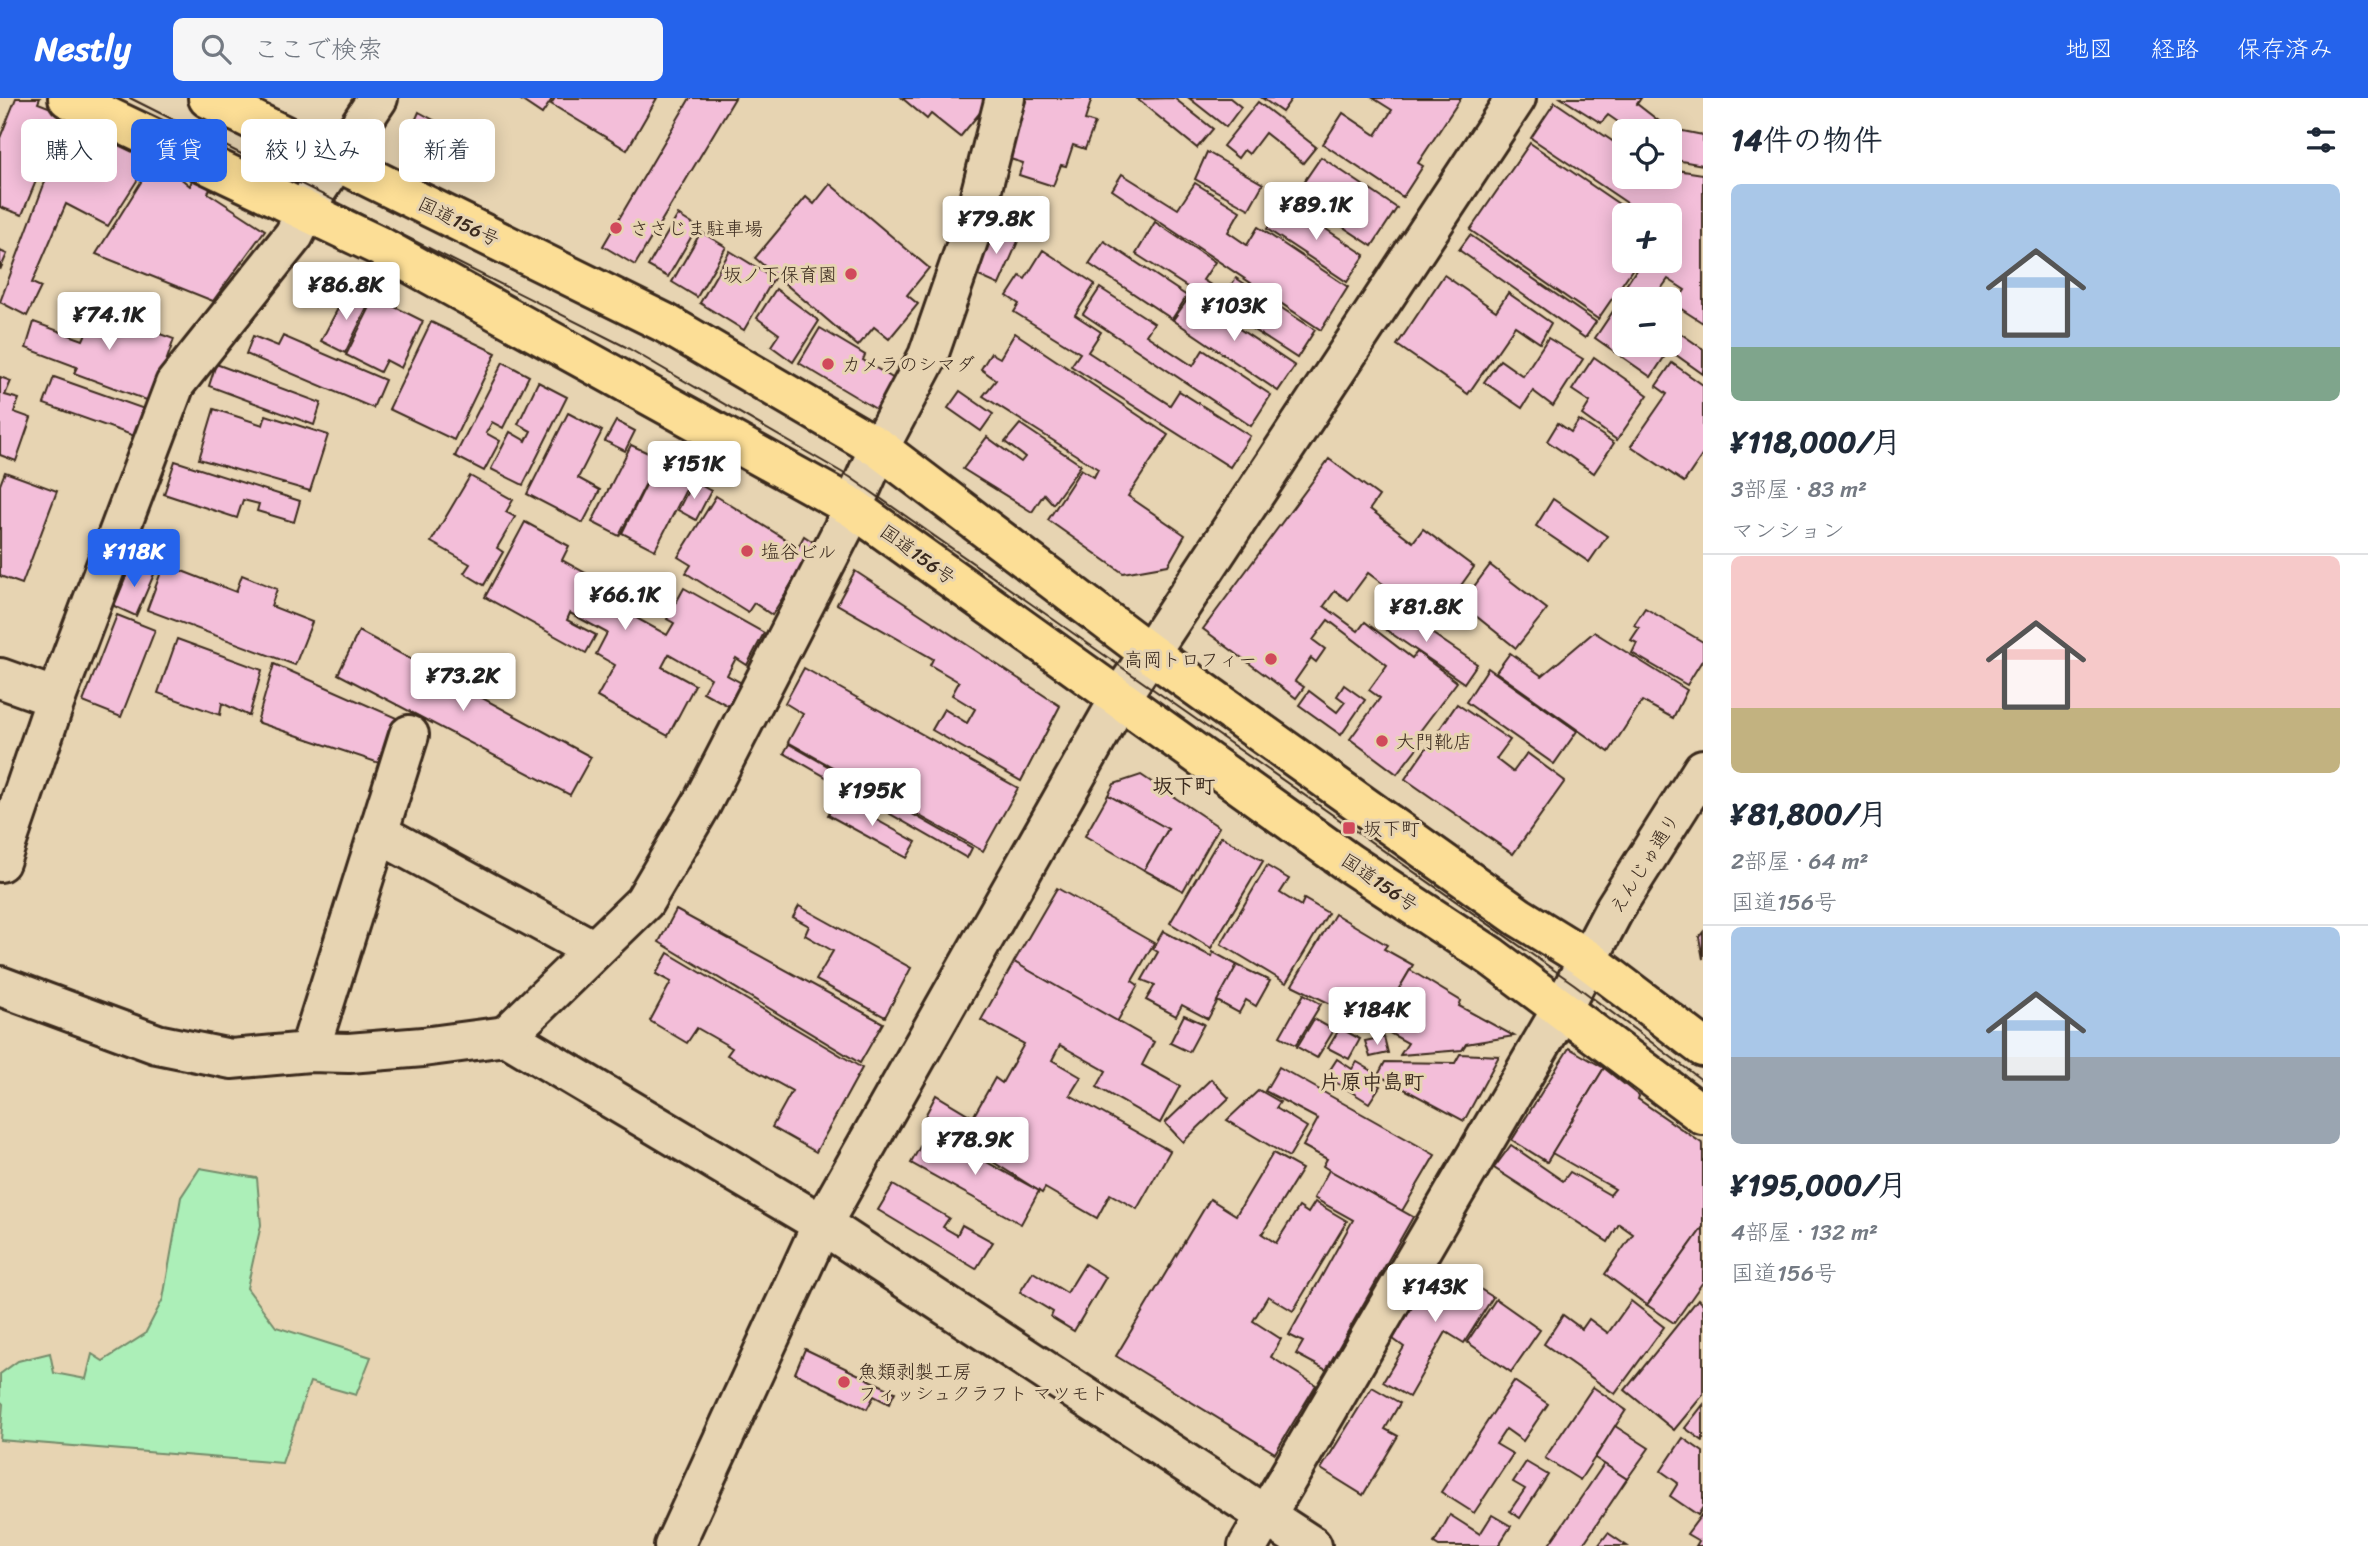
<!DOCTYPE html>
<html lang="ja">
<head>
<meta charset="utf-8">
<style>
	:root { --surface:#fff; --page:#f6f6f7; --text:#1f2937; --muted:#747a83; --line:#e0e1e3; --accent:#2563eb }
	body { margin:0; font-family:Sriracha,"Klee One",sans-serif; background:var(--page); color:var(--text); height:100vh; display:flex; flex-direction:column; font-size:26px; white-space:nowrap }
	* { box-sizing:border-box; margin:0 }
	p { font-size:23px; color:var(--muted) }
	.icon { flex:none; width:38px; height:38px; fill:none; stroke:currentColor; stroke-width:2; stroke-linecap:round; stroke-linejoin:round }
	.map { position:relative; flex:1; overflow:hidden }
	.details { display:flex; flex-direction:column; background:var(--surface); width:665px }
	.details>* { flex:none }
	.hud { position:absolute; left:21px; top:21px; width:665px; height:63px; display:flex; gap:14px }
	.buttons { position:absolute; left:1612px; top:21px; display:grid; gap:14px }
	.buttons a { display:grid; place-items:center; width:70px; height:70px; border-radius:10px; background:var(--surface); box-shadow:0 4px 18px #0003; font-size:35px }
	.price { position:absolute; translate:-50% -60px; padding:0 16px; border-radius:7px; background:#fff; color:#222; font-size:23px; line-height:46px; filter:drop-shadow(0 2px 4px #0008) }
	.price::after { content:''; position:absolute; left:50%; top:42px; width:21px; height:16px; margin-left:-10px; background:inherit; clip-path:polygon(0 0,100% 0,50% 100%) }
	.price.on { background:var(--accent); color:#fff }
	ul { padding:0; list-style:none }
	li { display:grid; align-content:center; gap:14px; height:371px; padding:0 28px }
	li+li { border-top:2px solid var(--line) }
	li span { display:grid; place-items:center; height:217px; border-radius:10px; color:#555 }
	li>.icon { margin-inline-start:auto }
	span .icon { width:126px; height:126px; fill:#fffc; stroke-width:1 }
	li b { font-size:30px }
	h2 { display:flex; justify-content:space-between; align-items:center; height:84px; padding:0 28px; font-size:30px }
	.chip { padding:0 24px; border-radius:10px; background:var(--surface); box-shadow:0 4px 18px #0003; font-size:24px; line-height:63px }
	.chip.on { background:var(--accent); color:#fff }
	header { display:flex; align-items:center; gap:42px; box-sizing:border-box; height:98px; padding:0 35px; background:var(--accent); color:#fff }
	header strong { font-size:33px }
	nav { display:flex; gap:38px; margin-inline-start:auto; font-size:24px }
	.search { width:490px; height:63px; background:var(--page); display:flex; align-items:center; gap:18px; box-sizing:border-box; padding:0 24px; border-radius:10px; color:var(--muted); font-size:26px }
	main { display:flex; flex:1; min-height:0 }
	.map>svg:first-child { display:block }
	.green { fill:#acefb8; stroke:#748c6b; stroke-width:2 }
	.building { fill:#f3bed9; stroke:#3b2a1e; stroke-width:2 }
	.lines { fill:none; stroke-linecap:round; stroke-linejoin:round }
	.minor-casing { stroke:#3b2a1e; stroke-width:44 }
	.highway-casing { stroke:#3b2a1e; stroke-width:44 }
	.minor { stroke:#e7d4b2; stroke-width:38 }
	.highway { stroke:#fcde96; stroke-width:38 }
	.tram { stroke:#3b2a1e; stroke-width:2 }
	.poi-dot { fill:#d1495b; stroke:#e7d4b2; stroke-width:2.5 }
	.labels { text-anchor:middle; stroke-width:6; stroke-linejoin:round; paint-order:stroke }
	.street-label { font-size:19px; fill:#3b2a1e; stroke:#e7d4b2 }
	.poi-label { font-size:19px; fill:#3b2a1e; stroke:#e7d4b2; text-anchor:start }
	.neighbourhood-label { font-size:21px; font-weight:bold; fill:#3b2a1e; stroke:#e7d4b2 }
</style>
</head>
<body>
<header>
<strong>Nestly</strong>
<div class="search"><svg class="icon" aria-label="search" viewBox="0 0 24 24"><circle cx="10" cy="10" r="6"/><path d="M15 15l6 6"/></svg>ここで検索</div>
<nav><a>地図</a><a>経路</a><a>保存済み</a></nav>
</header>
<main>
<div class="map">
<svg width="1703" height="1448" viewBox="0 0 1703 1448">
	<rect width="100%" height="100%" fill="#e7d4b2"/>
	<filter id="ink" filterUnits="userSpaceOnUse"><feTurbulence type="fractalNoise" baseFrequency=".0143" numOctaves="2"/><feDisplacementMap in="SourceGraphic" scale="14" xChannelSelector="R" yChannelSelector="G"/><feConvolveMatrix kernelMatrix="1 2 1 2 8 2 1 2 1" color-interpolation-filters="sRGB"/></filter>
	<g filter="url(#ink)">
		<path class="green" d="M200,1070L257,1080L261,1127L247,1190L276,1229L371,1259L356,1297L310,1284L282,1365L0,1342L3,1306L0,1303V1276L18,1263L50,1255L54,1275L86,1281L92,1256L103,1263L145,1236L163,1201L181,1099Z"/>
		<g class="building">
			<path d="M16,0H40L38,5L64,15L22,117L0,109V40Z"/>
			<path d="M518,0H550L552,1L542,16Z"/>
			<path d="M555,0H657L627,52L551,6Z"/>
			<path d="M690,0H735L635,167L603,148Z"/>
			<path d="M902,0H992L960,39L931,16L927,21Z"/>
			<path d="M1027,0H1092L1085,22L1095,25L1085,51L1073,47L1066,68L1061,67L1053,88L1019,77L1023,65L1007,60Z"/>
			<path d="M1174,0L1213,31L1197,50L1137,1Z"/>
			<path d="M1189,0H1230L1241,9L1226,29Z"/>
			<path d="M1262,0H1292L1282,14Z"/>
			<path d="M1373,0H1461L1418,65L1423,68L1403,99L1323,46L1343,15L1376,37L1392,12Z"/>
			<path d="M1561,0H1641L1637,6L1668,30L1703,37V67L1670,61V33H1631L1608,17L1601,25Z"/>
			<path d="M1258,4L1316,49L1303,65L1265,35L1249,56L1244,52L1238,60L1223,48Z"/>
			<path d="M1555,4L1624,51V79H1670V71L1703,76V225L1675,207L1685,192L1668,181L1654,201H1643L1625,189L1642,163H1670V117H1645L1531,40Z"/>
			<path d="M419,14L437,24L428,41L411,32Z"/>
			<path d="M70,17L154,56L108,128L66,106L32,185L41,189L27,218L0,204Z"/>
			<path d="M467,42L485,54L479,64L460,51Z"/>
			<path d="M1530,45L1635,117H1624V163H1638L1598,221L1470,132Z"/>
			<path d="M1207,54L1263,86L1249,111L1195,81Z"/>
			<path d="M1321,59L1397,110L1372,148L1295,97Z"/>
			<path d="M156,60L190,88L195,72L214,82L208,95L265,132L213,203L96,156Z"/>
			<path d="M1122,76L1178,111L1195,85L1240,113L1228,134L1247,147L1258,129L1348,189L1321,232L1112,92Z"/>
			<path d="M830,86L929,170L907,197L918,206L889,241L874,229L858,248L755,160L806,99L814,106Z"/>
			<path d="M1285,104L1365,157L1347,184L1267,131Z"/>
			<path d="M678,117L697,129L668,179L648,168Z"/>
			<path d="M1155,124L1215,164L1203,182L1225,196L1236,180L1315,232L1297,260L1136,156Z"/>
			<path d="M992,129L1019,141L999,187L972,175Z"/>
			<path d="M701,134L726,149L697,199L672,184Z"/>
			<path d="M1470,137L1596,224L1585,240L1459,152Z"/>
			<path d="M1104,143L1187,198L1172,221L1089,166Z"/>
			<path d="M1043,152L1095,186L1075,217L1101,234L1088,254L1170,307L1179,293L1250,338L1230,369L1071,268L1080,255L1014,214L1019,206L1007,198L1020,178L1025,181Z"/>
			<path d="M0,153L7,156L0,172Z"/>
			<path d="M730,153L774,180L744,232L700,205Z"/>
			<path d="M1444,177L1496,213L1508,195L1551,225L1540,245L1515,228L1468,296L1397,247Z"/>
			<path d="M1100,190L1154,225L1146,237L1193,268L1203,252L1271,297L1251,328L1083,216Z"/>
			<path d="M776,191L819,223L793,264L771,248L779,236L757,220Z"/>
			<path d="M347,193L370,204L345,255L321,243Z"/>
			<path d="M1624,197L1630,201H1624V247H1670V228L1703,251V276L1669,252L1651,279L1595,240Z"/>
			<path d="M1190,198L1295,268L1278,293L1173,222Z"/>
			<path d="M375,199L423,223L401,270L386,262L380,274L346,257Z"/>
			<path d="M82,208L174,241L152,304L74,275L77,269L26,250L34,224L83,242L88,231L76,226Z"/>
			<path d="M431,224L496,255L454,342L389,311Z"/>
			<path d="M820,230L865,257L863,262L904,287L886,317L799,265Z"/>
			<path d="M1015,235L1168,337L1128,398L1185,437L1168,467L1123,475L1048,422L1081,371L1094,379L1098,371L983,298L996,282L981,271L991,255L1000,260Z"/>
			<path d="M253,238L278,248L283,238L385,282L373,310L246,256Z"/>
			<path d="M1548,240L1583,261L1553,308L1533,293L1522,310L1484,284L1500,262L1523,278Z"/>
			<path d="M1594,259L1648,297L1617,342L1582,317L1590,304L1572,292Z"/>
			<path d="M503,264L529,278L503,330L492,324L486,335L500,343L484,373L455,358Z"/>
			<path d="M1672,265L1703,287V356L1684,384L1631,348L1667,296L1656,288Z"/>
			<path d="M216,266L321,305L314,327L209,288Z"/>
			<path d="M0,279L11,283L5,297L19,301L14,314L31,320L16,363L0,357Z"/>
			<path d="M54,279L153,314L143,341L44,306Z"/>
			<path d="M538,284L567,299L523,387L491,371L510,334L526,343L531,333L518,326Z"/>
			<path d="M960,293L993,316L981,333L948,310Z"/>
			<path d="M214,311L263,327L266,317L328,337L310,393L199,361Z"/>
			<path d="M568,315L602,333L578,380L600,392L583,425L527,396Z"/>
			<path d="M1579,322L1614,345L1594,375L1547,343L1558,325L1571,334Z"/>
			<path d="M616,323L635,333L625,353L605,343Z"/>
			<path d="M1020,326L1081,367L1053,406L1044,396L1032,414L963,371L987,339L1021,364L1025,359L1005,344Z"/>
			<path d="M631,347L659,360L619,438L592,424Z"/>
			<path d="M660,359L694,376L655,452L622,435Z"/>
			<path d="M1329,361L1379,398L1370,411L1413,444L1423,431L1474,469L1452,500L1459,505L1441,529L1368,475L1348,502L1335,493L1324,508L1358,533L1365,524L1412,560L1417,554L1457,584L1417,637L1423,642L1397,676L1350,641L1380,600L1369,592L1387,567L1328,522L1313,542L1325,551L1316,564L1311,560L1295,583L1304,589L1296,600L1203,531Z"/>
			<path d="M175,363L300,403L294,424L257,413L259,406L243,402L237,420L164,396Z"/>
			<path d="M5,374L57,393L22,486L0,478V387Z"/>
			<path d="M470,378L513,402L506,414L515,419L497,450L503,454L484,487L464,475L470,466L431,444Z"/>
			<path d="M693,383L711,393L696,422L678,412Z"/>
			<path d="M716,398L798,449L804,438L816,446L772,517L754,505L748,514L686,475L691,467L678,459Z"/>
			<path d="M1553,401L1607,438L1589,464L1536,428Z"/>
			<path d="M525,424L569,448L562,462L598,482L591,495L667,537L674,525L667,521L684,490L764,535L747,567L736,560L727,577L745,587L732,610L703,594L711,580L669,556L662,569L695,587L668,638L597,599L615,567L596,556L607,535L570,515L567,522L596,537L586,555L485,499Z"/>
			<path d="M132,464L155,474L136,518L114,508Z"/>
			<path d="M164,466L236,494L242,477L277,491L271,508L312,524L295,567L147,512Z"/>
			<path d="M1490,467L1547,511L1516,550L1461,506Z"/>
			<path d="M855,473L1060,608L1021,683L932,632L944,611L967,625L975,611L952,597L959,584L930,567L933,561L837,506Z"/>
			<path d="M1389,506L1477,566L1464,585L1376,525Z"/>
			<path d="M1645,510L1703,544V561L1687,587L1632,555L1637,545L1631,542L1639,530L1634,527Z"/>
			<path d="M117,517L155,532L121,619L83,604Z"/>
			<path d="M359,533L591,659L570,697L338,576Z"/>
			<path d="M1594,534L1687,592L1673,620L1642,603L1609,654L1496,574L1510,555L1542,578Z"/>
			<path d="M177,541L262,572L249,618L222,605L220,617L158,595Z"/>
			<path d="M274,566L401,622L391,669L257,624Z"/>
			<path d="M804,570L1018,690L983,753L909,712L917,698L880,677L873,692L788,644L803,616L785,605Z"/>
			<path d="M1488,570L1577,633L1554,666L1466,604Z"/>
			<path d="M1344,587L1365,602L1341,637L1299,607L1309,593L1337,614L1345,604L1337,598Z"/>
			<path d="M1457,606L1510,642L1496,661L1513,674L1527,655L1565,683L1513,756L1405,681Z"/>
			<path d="M789,646L972,750L967,760L784,655Z"/>
			<path d="M1141,677L1219,729L1183,793L1144,772L1168,731L1108,697L1114,686Z"/>
			<path d="M1108,697L1168,731L1144,772L1085,738Z"/>
			<path d="M837,700L916,744L907,760L828,717Z"/>
			<path d="M1221,738L1263,763L1211,850L1170,825Z"/>
			<path d="M1267,768L1289,781L1280,795L1301,808L1304,801L1328,815L1286,885L1221,846Z"/>
			<path d="M1057,790L1154,845L1132,883L1138,887L1117,924L1014,864Z"/>
			<path d="M799,808L911,870L885,919L816,882L833,853L805,837L809,828L793,819Z"/>
			<path d="M676,812L883,925L860,965L659,844Z"/>
			<path d="M1335,816L1387,847L1384,851L1413,867L1382,920L1353,903L1347,914L1292,887Z"/>
			<path d="M1163,833L1212,859L1213,854L1237,867L1208,921L1182,907L1176,918L1146,902L1155,887L1142,882L1158,854L1153,851Z"/>
			<path d="M1703,834V861L1699,839Z"/>
			<path d="M668,855L862,970L816,1054L772,1029L792,993L727,957L732,950L697,930L687,945L650,923L671,884L656,876Z"/>
			<path d="M1014,864L1154,944L1142,967L1180,988L1160,1025L1097,989L1106,973L1060,947L1052,962L1081,979L1070,997L1170,1053L1137,1111L1110,1096L1097,1120L1045,1090L1042,1095L924,1020L936,997L973,1019L995,980L1002,985L1024,946L981,922Z"/>
			<path d="M1237,867L1270,883L1256,908L1246,902L1239,915L1217,903Z"/>
			<path d="M1410,872L1461,903L1459,908L1514,938L1466,946L1462,952L1400,957L1408,945L1377,928Z"/>
			<path d="M1304,896L1321,906L1296,947L1280,938Z"/>
			<path d="M1184,917L1204,926L1189,954L1170,945Z"/>
			<path d="M1314,921L1334,932L1317,960L1297,949Z"/>
			<path d="M1340,930L1360,941L1349,961L1328,950Z"/>
			<path d="M1384,939L1388,955L1370,959L1365,943Z"/>
			<path d="M1569,950L1604,970L1547,1064L1512,1042Z"/>
			<path d="M1460,956L1499,958L1464,1023L1378,977L1385,964L1455,965Z"/>
			<path d="M1337,961L1352,971L1357,964L1374,974L1369,981L1380,988L1369,1005L1326,978Z"/>
			<path d="M1279,969L1435,1057L1402,1113L1329,1072L1323,1068L1327,1061L1303,1048L1318,1021L1265,993Z"/>
			<path d="M1604,970L1639,998L1638,1001L1703,1046V1129L1647,1207L1605,1176L1633,1136L1619,1126L1608,1144L1494,1070L1511,1047L1563,1083L1570,1074L1610,1097L1615,1091L1552,1055Z"/>
			<path d="M1211,981L1229,1000L1183,1044L1165,1025Z"/>
			<path d="M1259,992L1280,1004L1276,1010L1307,1029L1289,1059L1227,1022Z"/>
			<path d="M929,1032L1039,1093L1021,1126L911,1065Z"/>
			<path d="M1273,1055L1302,1071L1262,1136L1276,1145L1299,1109L1308,1115L1315,1104L1347,1123L1293,1213L1268,1198L1253,1223L1281,1241L1271,1259L1316,1287L1275,1355L1116,1258L1210,1101L1236,1117Z"/>
			<path d="M1329,1072L1413,1119L1326,1272L1296,1256L1303,1244L1289,1237L1353,1122L1314,1100Z"/>
			<path d="M893,1087L949,1120L943,1129L957,1137L962,1127L993,1144L976,1171L878,1112Z"/>
			<path d="M1703,1129V1184L1674,1225L1647,1207Z"/>
			<path d="M1438,1165L1493,1199L1464,1245L1446,1234L1409,1299L1383,1284L1404,1249L1393,1241Z"/>
			<path d="M1085,1166L1106,1179L1074,1233L1051,1219L1053,1214L1020,1194L1033,1174L1067,1195Z"/>
			<path d="M1496,1201L1540,1232L1511,1274L1467,1244Z"/>
			<path d="M1698,1201L1703,1206V1297L1674,1332L1625,1292Z"/>
			<path d="M1631,1203L1664,1229L1615,1296L1544,1246L1563,1217L1582,1231L1589,1221L1608,1235Z"/>
			<path d="M805,1251L895,1294L889,1306L874,1298L867,1311L795,1275Z"/>
			<path d="M1514,1283L1548,1306L1523,1343L1506,1331L1496,1346L1513,1356L1474,1415L1441,1394Z"/>
			<path d="M1372,1289L1400,1305L1385,1331L1398,1338L1363,1397L1321,1371Z"/>
			<path d="M1593,1289L1626,1312L1580,1382L1545,1360Z"/>
			<path d="M1703,1307V1343L1685,1330Z"/>
			<path d="M1615,1328L1649,1350L1627,1381L1595,1360Z"/>
			<path d="M1683,1340L1703,1354V1409L1698,1417L1670,1398L1678,1385L1661,1373Z"/>
			<path d="M1526,1364L1548,1377L1520,1420L1510,1413L1525,1391L1513,1384Z"/>
			<path d="M1604,1366L1627,1381L1582,1448H1548Z"/>
			<path d="M1702,1416L1703,1448H1696L1699,1443L1687,1436Z"/>
			<path d="M1450,1417L1480,1436L1492,1417L1511,1428L1498,1448H1439L1434,1445Z"/>
			<path d="M1608,1435L1627,1448H1598Z"/>
		</g>
		<g class="lines">
			<g class="minor-casing">
				<g id="minor">
					<path d="M0,580L56,600"/>
					<path d="M378,735L594,852"/>
					<path d="M0,764L56,600L175,286L294,137L317,92L378,0"/>
					<path d="M0,888L157,946L231,961L309,954L349,955L423,949L506,938L822,1126L1312,1448"/>
					<path d="M506,938L644,804L701,707L843,431L879,350L928,258L971,134L1005,0"/>
					<path d="M309,954L409,637"/>
					<path d="M674,1448L822,1126L1120,600L1516,0"/>
					<path d="M1248,1448L1563,909L1615,810L1703,671"/>
				</g>
			</g>
			<g class="highway-casing">
				<g id="highway">
					<path d="M68,0L379,148L852,409L1349,765L1492,859L1703,1017"/>
					<path d="M208,0L665,225L879,350L1148,554L1519,819L1587,861L1703,949"/>
				</g>
			</g>
			<use href="#minor" class="minor"/>
			<use href="#highway" class="highway"/>
			<path class="tram" d="M130,0L626,249L850,379L1574,886L1703,983"/>
		</g>
	</g>
	<g class="poi-dot">
		<circle cx="616" cy="130" r="7"/>
		<circle cx="851" cy="176" r="7"/>
		<circle cx="828" cy="266" r="7"/>
		<circle cx="747" cy="453" r="7"/>
		<circle cx="1271" cy="561" r="7"/>
		<circle cx="1382" cy="643" r="7"/>
		<rect x="1342" y="723" width="14" height="14" rx="3.5"/>
		<circle cx="844" cy="1284" r="7"/>
	</g>
	<g class="labels">
		<g class="street-label">
			<text transform="translate(459 123) rotate(26)" y="7">国道156号</text>
			<text transform="translate(918 456) rotate(36)" y="7">国道156号</text>
			<text transform="translate(1644 765) rotate(-58)" y="7">えんじゅ通り</text>
			<text transform="translate(1380 784) rotate(34)" y="7">国道156号</text>
		</g>
		<g class="poi-label">
			<text x="630" y="137">ささじま駐車場</text>
			<text x="837" y="183" text-anchor="end">坂ノ下保育園</text>
			<text x="842" y="273">カメラのシマダ</text>
			<text x="761" y="460">塩谷ビル</text>
			<text x="1257" y="568" text-anchor="end">高岡トロフィー</text>
			<text x="1396" y="650">大門靴店</text>
			<text x="1363" y="737">坂下町</text>
			<text x="858" y="1280">魚類剥製工房<tspan x="858" dy="22">フィッシュクラフト マツモト</tspan></text>
		</g>
		<g class="neighbourhood-label">
			<text x="1184" y="695">坂下町</text>
			<text x="1372" y="991">片原中島町</text>
		</g>
	</g>
</svg>
<div class="buttons">
<a><svg class="icon" aria-label="locate" viewBox="0 0 24 24"><circle cx="12" cy="12" r="6"/><path d="M12 2v4M12 18v4M2 12h4M18 12h4"/></svg></a>
<a>+</a>
<a>−</a>
</div>
<b class="price" style="left:1316px;top:144px">¥89.1K</b>
<b class="price" style="left:996px;top:158px">¥79.8K</b>
<b class="price" style="left:346px;top:224px">¥86.8K</b>
<b class="price" style="left:1234px;top:245px">¥103K</b>
<b class="price" style="left:109px;top:254px">¥74.1K</b>
<b class="price" style="left:694px;top:403px">¥151K</b>
<b class="price on" style="left:134px;top:491px">¥118K</b>
<b class="price" style="left:625px;top:534px">¥66.1K</b>
<b class="price" style="left:1426px;top:546px">¥81.8K</b>
<b class="price" style="left:463px;top:615px">¥73.2K</b>
<b class="price" style="left:872px;top:730px">¥195K</b>
<b class="price" style="left:1377px;top:949px">¥184K</b>
<b class="price" style="left:975px;top:1079px">¥78.9K</b>
<b class="price" style="left:1435px;top:1226px">¥143K</b>
<div class="hud">
<a class="chip">購入</a>
<a class="chip on">賃貸</a>
<a class="chip">絞り込み</a>
<a class="chip">新着</a>
</div>
</div>
<section class="details">
<h2>14件の物件<svg class="icon" aria-label="filters" viewBox="0 0 24 24"><path d="M4 7h16M4 17h16"/><circle cx="9" cy="7" r="2"/><circle cx="15" cy="17" r="2"/></svg></h2>
<ul>
<li><span style="background:linear-gradient(#a9c7e8 75%,#7fa58c 0)"><svg class="icon" aria-label="home" viewBox="0 0 24 24"><path d="M3 11l9-7 9 7M6 9v11h12V9"/></svg></span><div><b>¥118,000/月</b><p>3部屋 · 83 m²</p><p>マンション</p></div></li>
<li><span style="background:linear-gradient(#f6c9c9 70%,#c2b280 0)"><svg class="icon" aria-label="home" viewBox="0 0 24 24"><path d="M3 11l9-7 9 7M6 9v11h12V9"/></svg></span><div><b>¥81,800/月</b><p>2部屋 · 64 m²</p><p>国道156号</p></div></li>
<li><span style="background:linear-gradient(#a9c7e8 60%,#9aa5b1 0)"><svg class="icon" aria-label="home" viewBox="0 0 24 24"><path d="M3 11l9-7 9 7M6 9v11h12V9"/></svg></span><div><b>¥195,000/月</b><p>4部屋 · 132 m²</p><p>国道156号</p></div></li>
</ul>
</section>
</main>
</body>
</html>
